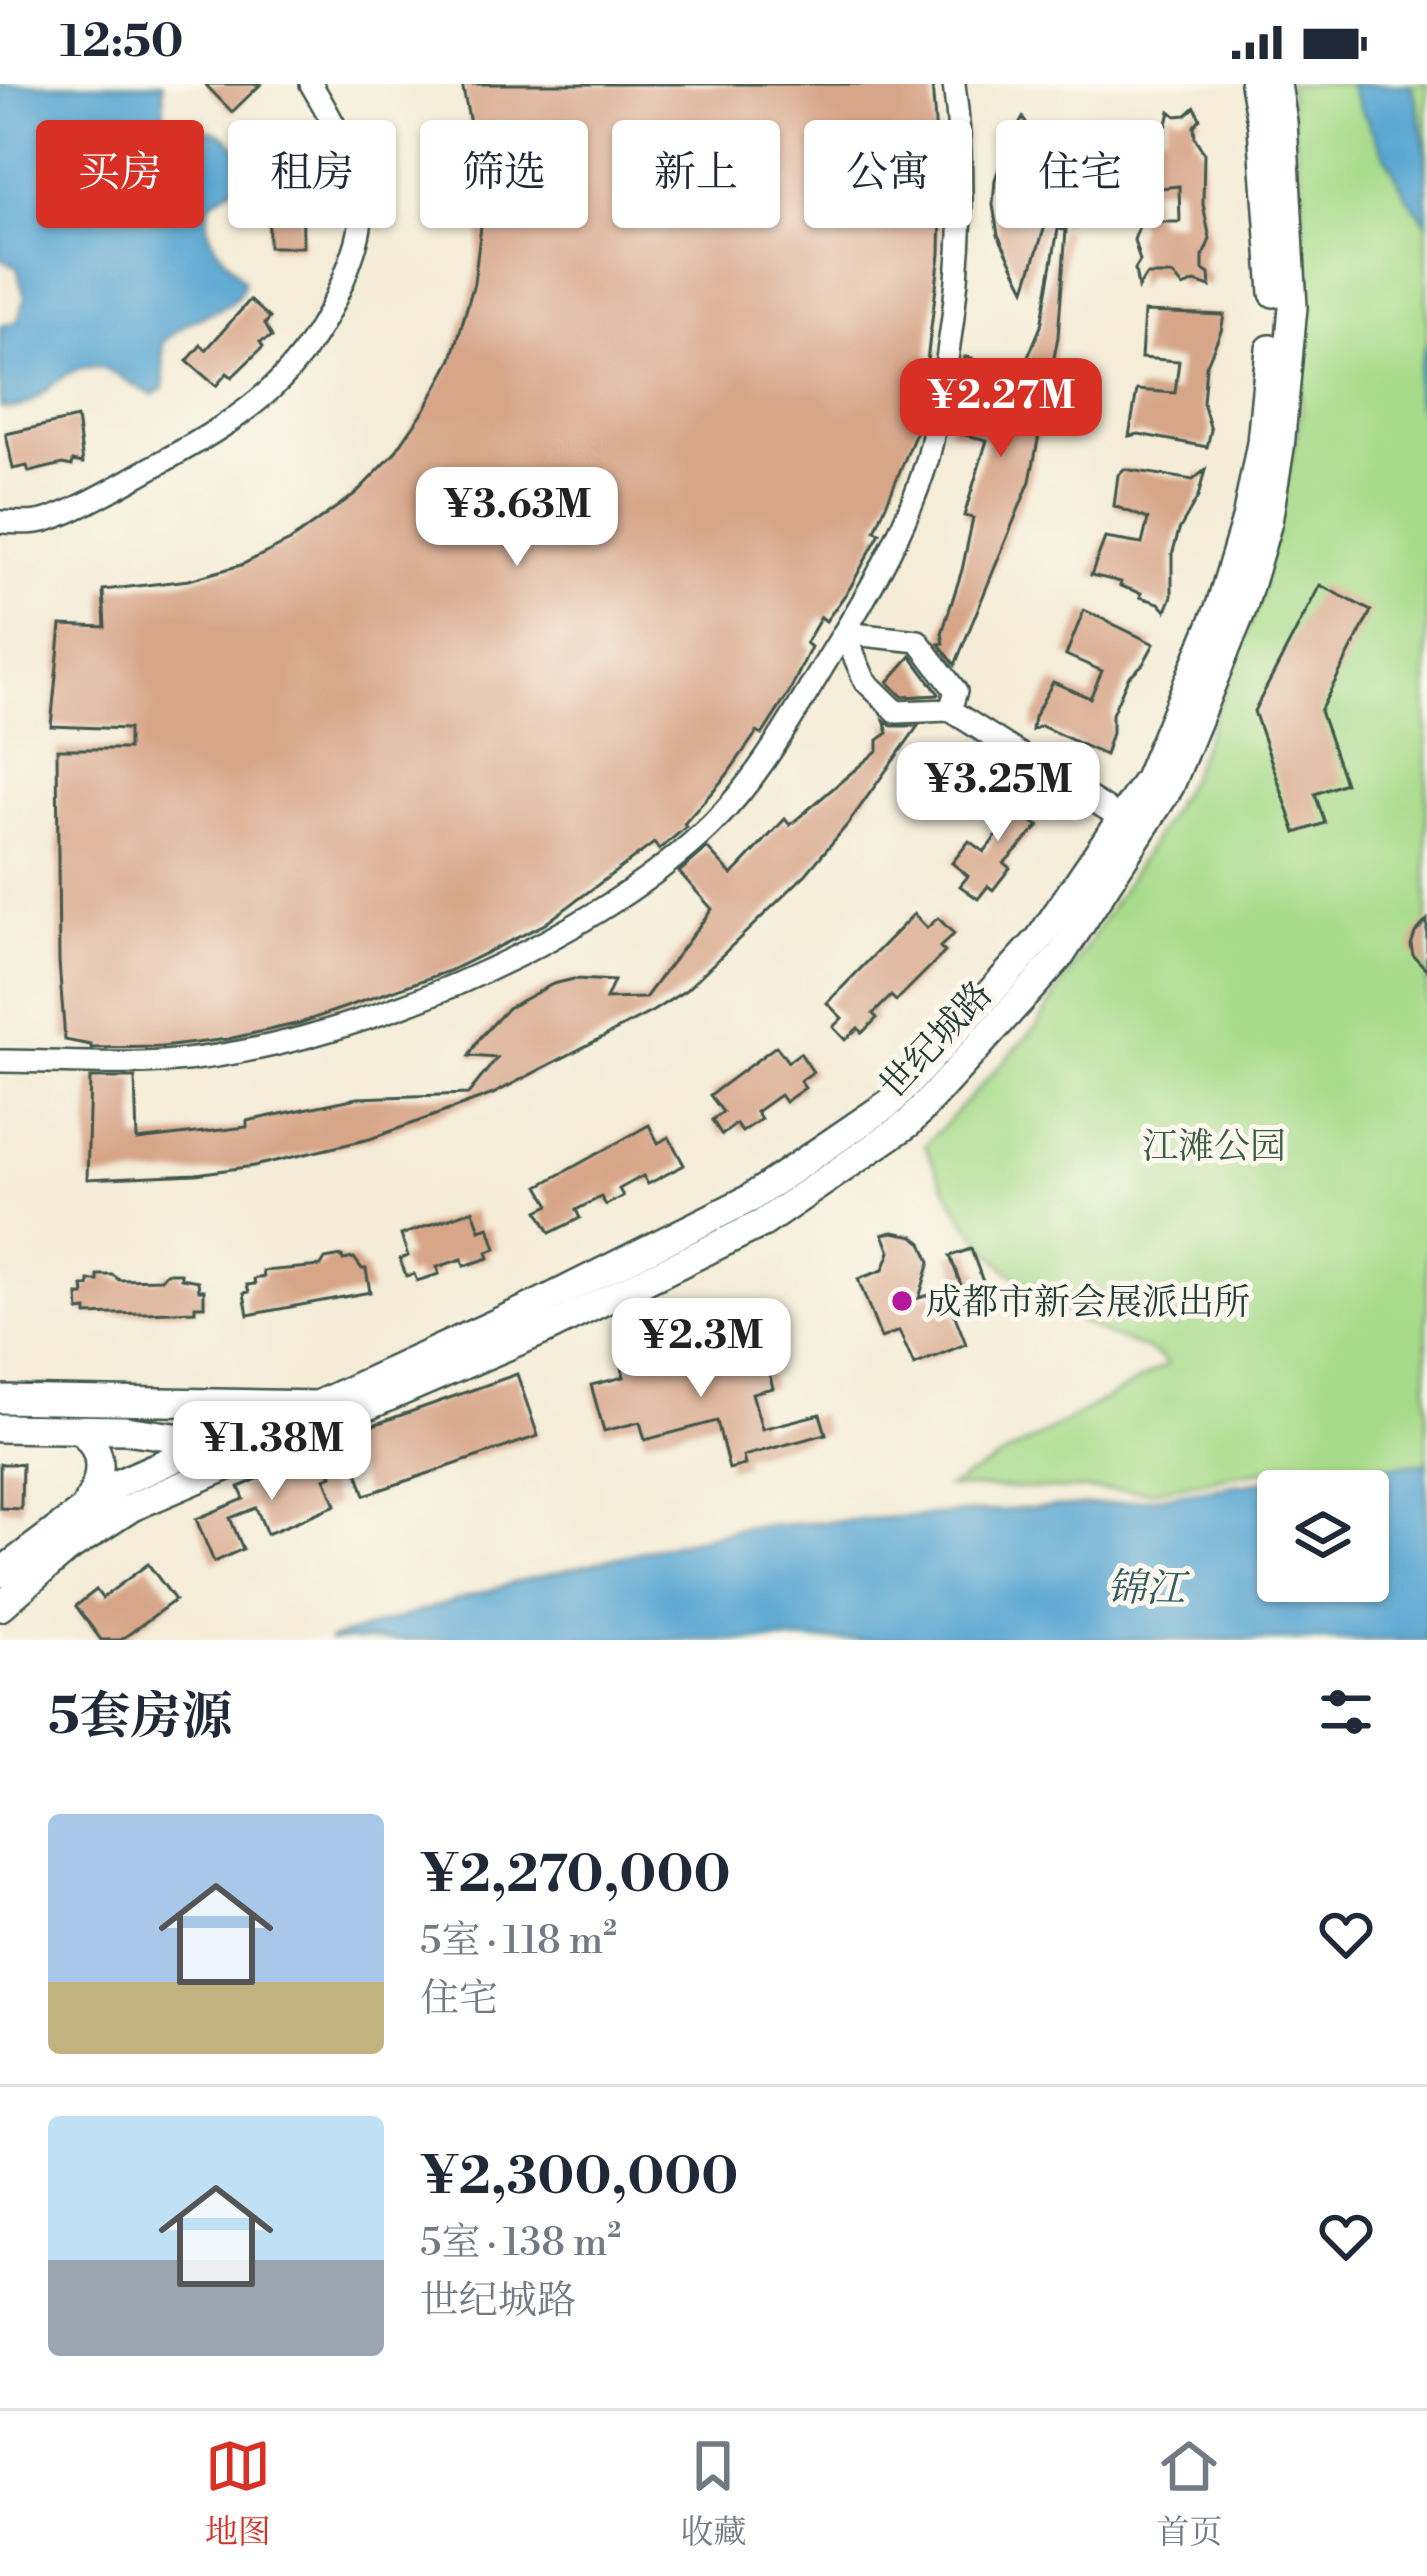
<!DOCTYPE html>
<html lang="zh">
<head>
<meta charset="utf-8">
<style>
	:root { --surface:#fff; --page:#f2f2f3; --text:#1f2937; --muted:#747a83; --line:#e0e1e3; --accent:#d93025 }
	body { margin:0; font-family:"Libre Bodoni","Noto Serif SC",serif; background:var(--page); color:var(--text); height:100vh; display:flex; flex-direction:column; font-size:45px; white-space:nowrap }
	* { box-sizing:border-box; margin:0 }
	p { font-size:39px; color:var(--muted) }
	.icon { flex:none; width:66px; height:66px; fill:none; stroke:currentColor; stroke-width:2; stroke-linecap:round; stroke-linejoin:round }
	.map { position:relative; height:1556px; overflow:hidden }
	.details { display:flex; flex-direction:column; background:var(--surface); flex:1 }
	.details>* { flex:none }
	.hud { position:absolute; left:36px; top:36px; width:1356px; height:108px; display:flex; gap:24px }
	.tools { position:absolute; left:1257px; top:1386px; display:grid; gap:24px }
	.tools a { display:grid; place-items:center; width:132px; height:132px; border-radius:12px; background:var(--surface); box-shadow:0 3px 9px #0004; font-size:60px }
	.price { position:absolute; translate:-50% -102px; padding:0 27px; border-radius:24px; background:#fff; color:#222; font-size:39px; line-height:78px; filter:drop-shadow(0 3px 6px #0008) }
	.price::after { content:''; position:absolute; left:50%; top:72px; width:36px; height:27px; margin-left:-18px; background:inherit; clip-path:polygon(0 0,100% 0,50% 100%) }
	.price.current { background:var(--accent); color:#fff }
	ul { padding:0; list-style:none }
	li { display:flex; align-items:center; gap:36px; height:300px; padding:0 48px }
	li+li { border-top:3px solid var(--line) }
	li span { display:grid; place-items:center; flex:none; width:336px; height:240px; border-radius:12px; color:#555 }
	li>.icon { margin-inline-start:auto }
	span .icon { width:144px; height:144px; fill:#fffc; stroke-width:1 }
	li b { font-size:51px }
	h2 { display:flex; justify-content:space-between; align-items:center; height:144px; padding:0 48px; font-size:51px }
	.chip { padding:0 42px; border-radius:12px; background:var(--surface); box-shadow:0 3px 9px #0004; font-size:42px; line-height:108px }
	.chip.current { background:var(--accent); color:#fff }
	.status { display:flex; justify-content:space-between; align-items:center; height:84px; padding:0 60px; background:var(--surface); direction:ltr }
	.status svg { height:33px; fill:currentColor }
	.tabs { display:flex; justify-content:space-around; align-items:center; height:168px; border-top:3px solid var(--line); background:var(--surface); font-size:33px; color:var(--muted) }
	.tabs a { display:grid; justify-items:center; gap:6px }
	.tabs .current { color:var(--accent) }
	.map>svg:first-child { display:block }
	.green { fill:#a7db8a; stroke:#638c5f; stroke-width:3 }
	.water { fill:#57a5d1; stroke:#3b7182; stroke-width:3; fill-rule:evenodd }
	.building { fill:#d7a588; fill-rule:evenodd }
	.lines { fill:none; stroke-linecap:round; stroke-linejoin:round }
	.minor-casing { stroke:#3f574c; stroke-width:26 }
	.major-casing { stroke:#3f574c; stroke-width:32 }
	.minor { stroke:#fff; stroke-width:21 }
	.major { stroke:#fff; stroke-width:27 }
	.poi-dot { fill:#b5179e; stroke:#fbf7ec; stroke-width:4.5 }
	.labels { text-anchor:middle; stroke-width:10; stroke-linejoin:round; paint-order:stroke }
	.street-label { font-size:36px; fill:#1f3d34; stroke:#fbf7ec }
	.park-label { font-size:36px; fill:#3a5d45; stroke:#fbf7ec }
	.poi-label { font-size:36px; fill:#1f3d34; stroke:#fbf7ec; text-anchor:start }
	.water-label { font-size:39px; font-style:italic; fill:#305c63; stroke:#fbf7ec }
</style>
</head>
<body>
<div class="status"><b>12:50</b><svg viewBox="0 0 49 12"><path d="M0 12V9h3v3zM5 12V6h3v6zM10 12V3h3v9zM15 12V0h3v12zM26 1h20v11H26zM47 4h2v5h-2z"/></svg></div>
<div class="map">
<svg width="1427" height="1556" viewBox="0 0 1427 1556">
	<rect width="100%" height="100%" fill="#fbf7ec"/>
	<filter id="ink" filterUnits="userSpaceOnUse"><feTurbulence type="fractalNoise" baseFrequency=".00833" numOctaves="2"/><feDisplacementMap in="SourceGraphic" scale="24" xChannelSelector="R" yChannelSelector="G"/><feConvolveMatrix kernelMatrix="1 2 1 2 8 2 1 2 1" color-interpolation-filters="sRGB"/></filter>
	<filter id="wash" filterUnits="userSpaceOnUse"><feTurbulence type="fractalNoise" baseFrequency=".004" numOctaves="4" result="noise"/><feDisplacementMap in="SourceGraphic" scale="48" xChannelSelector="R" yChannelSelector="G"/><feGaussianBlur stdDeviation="2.7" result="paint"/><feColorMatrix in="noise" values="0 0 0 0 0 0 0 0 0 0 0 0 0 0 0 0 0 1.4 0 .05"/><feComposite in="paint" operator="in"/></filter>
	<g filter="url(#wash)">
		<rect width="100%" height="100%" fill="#f4ecd7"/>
		<path class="green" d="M1288,0H1427V1379L1321,1388L1261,1387L1150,1407L948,1403L1167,1281C1153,1261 1123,1259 1101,1248C1009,1202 966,1155 925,1061L1036,943L1165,737L1191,691L1260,515L1301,332L1303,109Z"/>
		<g class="water">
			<path d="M0,0H163L164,34L176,47C189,49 204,43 216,48C226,51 233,58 239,67C258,92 229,106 210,119C199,156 225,169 244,198C238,225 209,227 188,239C180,244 171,252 163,258L164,304L153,311C133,303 113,284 92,283C54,282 38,333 0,323V242L17,238L25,215L17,183L0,174Z"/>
			<path d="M1348,0H1410C1427,37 1427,95 1427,139L1407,113Z"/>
			<path d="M1427,258V338C1406,312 1418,287 1427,258Z"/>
			<path d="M1427,1379V1556H328L519,1497L744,1443L1117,1419L1321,1388ZM1278,1407H1368V1497H1278Z"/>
		</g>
		<g id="blocks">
			<g class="building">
				<path d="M205,0H261L232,28Z"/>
				<path d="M462,0H932L941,117L940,170L924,302L927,303L920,339L875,447L880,449L850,504L826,537L821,533L806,559L811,563L789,609L762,651L757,648L726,692L684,740L686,743L659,766L654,759L545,840L449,887L300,939L228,955L162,963L91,964V961L65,956L59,878L57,665H128V645L51,642L61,541L105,543L103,506L189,496L241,481L290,457L356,409L394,370L425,325L452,275L474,199L481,142L480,89Z"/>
				<path d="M1195,23L1200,35L1194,42L1195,54L1204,69L1203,120L1210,155L1203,172V186L1209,190L1210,203L1195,198L1183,203L1173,191H1146L1138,204L1135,185L1140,177L1134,156L1139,142L1135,129L1141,118L1133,105L1134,92L1127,80L1133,57L1121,44L1142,43L1143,50L1165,49L1170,27L1176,32L1186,31ZM1179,102L1180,138H1157L1156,129H1151L1150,105Z"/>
				<path d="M1023,34L1028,42H1060L1067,125L1066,140L1047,136L1025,205L998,151L993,121L995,96L1005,65Z"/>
				<path d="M268,81H302L303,163H269Z"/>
				<path d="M1058,145L1066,146L1058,253L1030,397L955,581L939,560L944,559L942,549L962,486L973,434L964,432L987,356L949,347L959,291L965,273L972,274L967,310L1008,320L1041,242Z"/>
				<path d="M250,216L270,234L265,240L272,253L260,258L263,263L232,293L227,289L216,302L187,277L201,261L206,266Z"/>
				<path d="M1144,228L1224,231L1221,247L1206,282L1203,319L1211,346L1207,363L1139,350L1129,352L1137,306L1175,309L1179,277L1141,274Z"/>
				<path d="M77,334L83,379L73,377L72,382L63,380L29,388L27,382L13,385L6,350Z"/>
				<path d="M1124,385L1193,396L1205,386L1198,413L1179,446L1172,471V512L1166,527L1159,519L1140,513L1141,509L1120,502L1121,498L1091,491L1105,454L1142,460L1148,435L1114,422L1118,391Z"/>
				<path d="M1320,501L1371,527L1320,627L1345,699L1315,710L1325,739L1296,749L1254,627Z"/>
				<path d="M1084,526L1154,560L1143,580L1128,594L1112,630V649L1105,671L1041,642L1032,646L1034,633L1053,598L1090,614L1102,587L1066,571Z"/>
				<path d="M911,572L939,610L938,611L903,613L888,598Z"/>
				<path d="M884,636L892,642H918L847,741L806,790L741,853L686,906L653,927L493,1010L370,1055L254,1082L196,1090L87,1095L90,994H135L137,1056L247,1043V1037L357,1014L468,1010L497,974L469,972L480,954L508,924L553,900L574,895L614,897L606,915L645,914L712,825L679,788L707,764L732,791L785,735L790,741L878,666V656L888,649Z"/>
				<path d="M1005,708L1022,721L1029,712L1045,723L1033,739L1039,742L1004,779L1010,784L993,806L988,802L978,815L960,802L968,792L952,779L969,757L984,768L1002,745L986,733Z"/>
				<path d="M914,830L927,844L938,834L954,850L940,863L945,868L896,917L891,912L873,930L877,934L862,949L858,944L845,956L833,943L842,934L827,919Z"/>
				<path d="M1427,836V886L1413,871L1411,861L1415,849Z"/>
				<path d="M776,962L788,978L800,969L813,988L800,997L805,1004L785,1018L780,1011L756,1028L761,1035L742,1048L736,1040L722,1051L712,1036L723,1028L710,1011Z"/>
				<path d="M649,1041L658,1059L669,1053L684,1081L648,1100L643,1092L619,1105L623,1112L606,1121L601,1113L576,1126L580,1134L550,1149L538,1127L550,1121L539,1102Z"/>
				<path d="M473,1126L480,1146L489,1143L496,1165L487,1168L489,1174L464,1182L462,1175L437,1183L439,1190L417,1197L414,1190L406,1192L400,1175L408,1172L401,1151Z"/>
				<path d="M893,1148L914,1152L922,1159L930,1178L919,1214L935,1209L942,1226L951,1222L966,1260L914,1281L899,1247L881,1254L858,1195L883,1186L890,1168L883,1150Z"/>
				<path d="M971,1165L986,1206L966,1214L950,1172Z"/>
				<path d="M342,1172L343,1176L354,1174L362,1185H366L370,1208L248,1231L244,1209L249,1208L247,1201L255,1200L254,1195L264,1193L263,1187L321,1182L325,1175Z"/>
				<path d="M166,1189H181V1194L198,1197L199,1206H204V1222H195V1227L172,1228L87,1231V1226L79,1227L78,1211H84L83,1202H89V1197H98V1191H113L119,1196L161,1195Z"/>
				<path d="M760,1256L773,1304L752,1309L762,1345L820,1330L826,1350L743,1372L745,1381L729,1385L717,1337L645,1356L640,1338L604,1347L591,1301L624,1293L622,1284L697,1264L699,1272Z"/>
				<path d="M517,1290L538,1352L365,1411L345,1351Z"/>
				<path d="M322,1367L332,1391L325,1394L336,1421L267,1450L256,1424L230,1434L243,1465L214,1478L196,1435L244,1415L239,1403Z"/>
				<path d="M0,1380H22L21,1425L0,1424Z"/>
				<path d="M148,1480L175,1516L121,1556H101L76,1522L96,1506L102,1514Z"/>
			</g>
		</g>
	</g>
	<g filter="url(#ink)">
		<use href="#blocks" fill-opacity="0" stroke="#3f574c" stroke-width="3"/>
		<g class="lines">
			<g class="minor-casing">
				<g id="minor">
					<path d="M0,438C12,438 25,440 37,438C65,435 132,394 160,379C249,330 303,294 343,197C351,175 362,151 361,126C358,79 334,39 311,0"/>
					<path d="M950,626L956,607L918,557L844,549L865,597L897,628L950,626L1121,734"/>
					<path d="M0,977C54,977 109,982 163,978C335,967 588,862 711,741C763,690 797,624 835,563C872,504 906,444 927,377C933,357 936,335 940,315C960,211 968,105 954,0"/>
				</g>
			</g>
			<g class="major-casing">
				<g id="major">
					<path d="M1254,0L1262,42L1274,209"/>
					<path d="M0,1315L317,1321L536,1221L749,1115L891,1018L1040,854L1148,695L1220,522L1246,435L1261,359L1270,265"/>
					<path d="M0,1344L125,1346L211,1358"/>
					<path d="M80,1346C106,1367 103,1394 86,1421"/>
					<path d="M0,1489L119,1399L212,1358L296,1329"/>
					<path d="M0,1523L66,1466L132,1423L547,1245L763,1139L909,1039L1061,871L1170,702L1242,526L1268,438L1280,364L1293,223L1283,38L1277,0"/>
				</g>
			</g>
			<use href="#minor" class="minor"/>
			<use href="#major" class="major"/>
		</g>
	</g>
	<circle class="poi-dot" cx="902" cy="1217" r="12"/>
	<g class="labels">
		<g class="street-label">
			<text transform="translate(935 955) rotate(-47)" y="13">世纪城路</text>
		</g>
		<g class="park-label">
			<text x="1214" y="1074">江滩公园</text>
		</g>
		<g class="poi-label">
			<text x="926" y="1230">成都市新会展派出所</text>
		</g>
		<g class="water-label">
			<text transform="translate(1146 1503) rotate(1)" y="14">锦江</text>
		</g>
	</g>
</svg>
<div class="tools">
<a><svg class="icon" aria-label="layers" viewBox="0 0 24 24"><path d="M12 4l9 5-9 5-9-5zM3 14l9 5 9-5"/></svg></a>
</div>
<b class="price current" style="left:1001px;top:376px">¥2.27M</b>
<b class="price" style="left:517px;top:485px">¥3.63M</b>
<b class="price" style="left:998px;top:760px">¥3.25M</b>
<b class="price" style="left:701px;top:1316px">¥2.3M</b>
<b class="price" style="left:272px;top:1419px">¥1.38M</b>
<div class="hud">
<a class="chip current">买房</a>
<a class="chip">租房</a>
<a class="chip">筛选</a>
<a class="chip">新上</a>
<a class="chip">公寓</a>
<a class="chip">住宅</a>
</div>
</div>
<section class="details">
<h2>5套房源<svg class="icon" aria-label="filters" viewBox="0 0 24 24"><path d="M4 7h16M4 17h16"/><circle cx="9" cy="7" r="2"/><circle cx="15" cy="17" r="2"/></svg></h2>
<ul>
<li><span style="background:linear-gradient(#a9c7e8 70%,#c2b280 0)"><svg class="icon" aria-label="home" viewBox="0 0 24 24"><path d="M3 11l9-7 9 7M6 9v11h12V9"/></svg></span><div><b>¥2,270,000</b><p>5室 · 118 m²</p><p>住宅</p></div><svg class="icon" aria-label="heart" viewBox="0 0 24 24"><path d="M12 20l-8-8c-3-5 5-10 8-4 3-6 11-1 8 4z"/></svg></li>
<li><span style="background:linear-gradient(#bfe0f5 60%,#9aa5b1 0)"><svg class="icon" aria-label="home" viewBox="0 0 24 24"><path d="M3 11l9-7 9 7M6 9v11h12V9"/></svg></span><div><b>¥2,300,000</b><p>5室 · 138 m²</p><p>世纪城路</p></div><svg class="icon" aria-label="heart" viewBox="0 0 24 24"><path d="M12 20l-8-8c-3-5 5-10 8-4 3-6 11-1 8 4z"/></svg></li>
</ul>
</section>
<nav class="tabs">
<a class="current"><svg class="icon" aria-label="map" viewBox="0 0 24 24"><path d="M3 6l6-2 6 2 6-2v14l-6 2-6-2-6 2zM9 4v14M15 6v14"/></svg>地图</a>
<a><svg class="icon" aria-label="saved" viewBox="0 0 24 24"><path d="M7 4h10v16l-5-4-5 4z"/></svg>收藏</a>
<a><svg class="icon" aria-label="home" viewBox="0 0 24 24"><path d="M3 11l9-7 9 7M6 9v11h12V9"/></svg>首页</a>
</nav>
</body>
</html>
